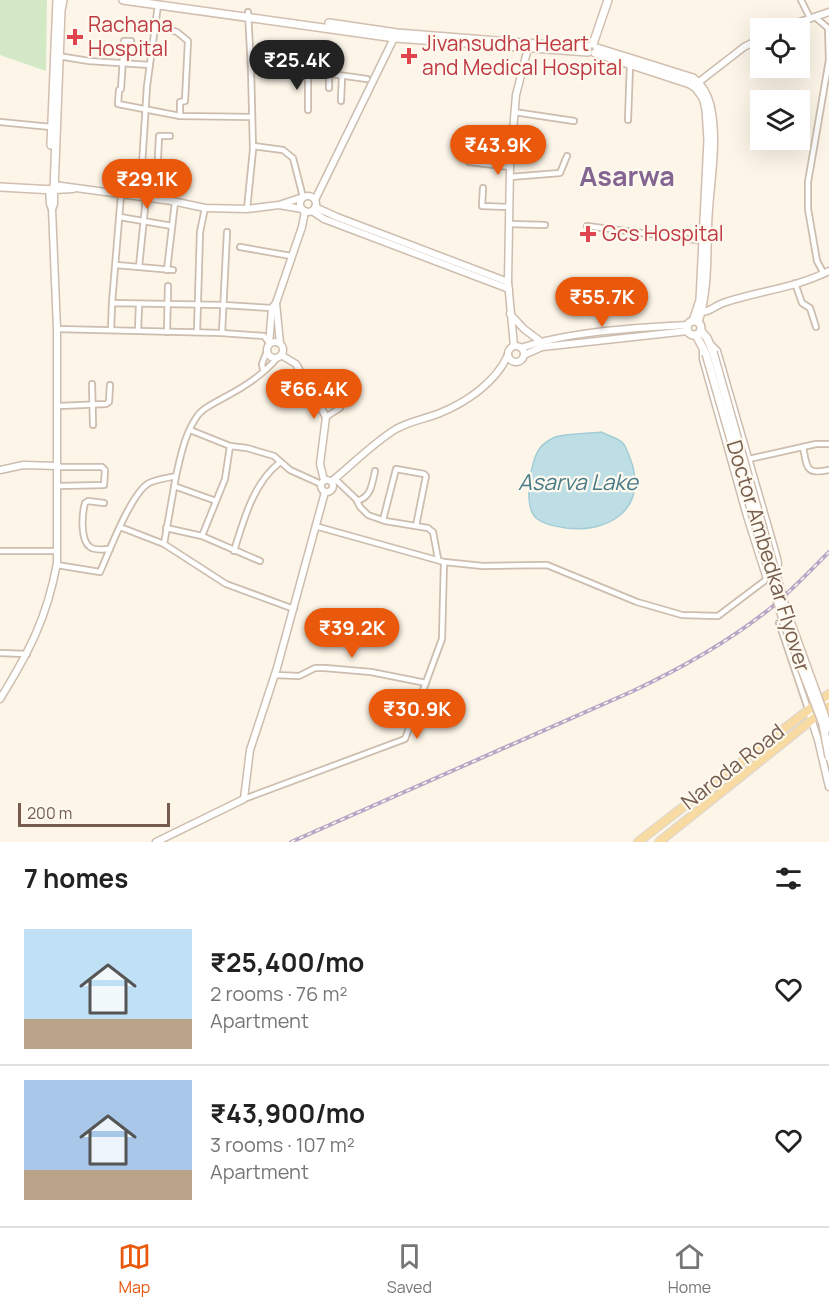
<!DOCTYPE html>
<html lang="en">
<head>
<meta charset="utf-8">
<style>
	:root { --surface:#fff; --page:#f6f6f6; --text:#222; --muted:#767676; --line:#e0e0e0; --accent:#ea580c }
	body { margin:0; font-family:Manrope,sans-serif; background:var(--page); color:var(--text); height:100vh; display:flex; flex-direction:column; font-size:22px; white-space:nowrap }
	* { box-sizing:border-box; margin:0 }
	p { font-size:20px; color:var(--muted) }
	.icon { flex:none; width:33px; height:33px; fill:none; stroke:currentColor; stroke-width:2; stroke-linecap:round; stroke-linejoin:round }
	.map { position:relative; height:842px; overflow:hidden }
	.side { display:flex; flex-direction:column; background:var(--surface); flex:1 }
	.side>* { flex:none }
	.fabs { position:absolute; left:750px; top:18px; display:grid; gap:12px }
	.fabs a { display:grid; place-items:center; width:60px; height:60px; border-radius:0px; background:var(--surface); box-shadow:0 6px 24px #0002; font-size:30px }
	.scale { position:absolute; left:18px; bottom:15px; width:152px; box-sizing:border-box; padding-left:6px; border:3px solid #755c4d; border-top:0; font-size:16px; line-height:21px; white-space:nowrap; color:#755c4d; -webkit-text-stroke:4px #fef9ee; paint-order:stroke }
	.price { position:absolute; translate:-50% -51px; padding:0 14px; border-radius:21px; background:var(--accent); color:#fff; font-size:20px; line-height:39px; filter:drop-shadow(0 2px 3px #0008) }
	.price::after { content:''; position:absolute; left:50%; top:36px; width:18px; height:14px; margin-left:-9px; background:inherit; clip-path:polygon(0 0,100% 0,50% 100%) }
	.price.on { background:#222; color:#fff }
	ul { padding:0; list-style:none }
	li { display:flex; align-items:center; gap:18px; height:150px; padding:0 24px }
	li+li { border-top:2px solid var(--line) }
	li span { display:grid; place-items:center; flex:none; width:168px; height:120px; border-radius:0px; color:#555 }
	li>.icon { margin-inline-start:auto }
	span .icon { width:72px; height:72px; fill:#fffc; stroke-width:1 }
	li b { font-size:26px }
	h2 { display:flex; justify-content:space-between; align-items:center; height:72px; padding:0 24px; font-size:26px }
	.tabs { display:flex; justify-content:space-around; align-items:center; height:84px; border-top:2px solid var(--line); background:var(--surface); font-size:16px; color:var(--muted) }
	.tabs a { display:grid; justify-items:center; gap:3px }
	.tabs .on { color:var(--accent) }
	.map>svg:first-child { display:block }
	.green { fill:#d3e9c6 }
	.water { fill:#bddee5; stroke:#a3cdd6; stroke-width:1.5 }
	.lines { fill:none; stroke-linecap:round; stroke-linejoin:round }
	.minor-casing { stroke:#cdbdae; stroke-width:8 }
	.tertiary-casing { stroke:#cdbdae; stroke-width:9 }
	.secondary-casing { stroke:#d2bfaf; stroke-width:10 }
	.primary-casing { stroke:#dbd5d1; stroke-width:10 }
	.minor { stroke:#fff; stroke-width:4.5 }
	.tertiary { stroke:#fff; stroke-width:6 }
	.secondary { stroke:#fff; stroke-width:7 }
	.primary { stroke:#f7dba3; stroke-width:8 }
	.rail-casing { stroke:#b8a6c6; stroke-width:4 }
	.rail { stroke:#fef9ee; stroke-width:1.5; stroke-dasharray:4.5; stroke-linecap:butt }
	.secondary-bridge-casing { stroke:#d2bfaf; stroke-width:10; stroke-linecap:butt }
	.secondary-bridge { stroke:#fff; stroke-width:7 }
	.health-dot { fill:#e0444e; stroke:#fef9ee; stroke-width:2 }
	.labels { text-anchor:middle; stroke-width:4.5; stroke-linejoin:round; paint-order:stroke }
	.health-label { font-size:21px; fill:#be3a42; stroke:#fef9ee; text-anchor:start }
	.street-label { font-size:21px; fill:#755c4d; stroke:#fef9ee }
	.water-label { font-size:22px; font-style:italic; fill:#477a87; stroke:#fef9ee }
	.district-label { font-size:27px; font-weight:bold; fill:#846591; stroke:#fef9ee }
</style>
</head>
<body>
<div class="map">
<svg width="829" height="842" viewBox="0 0 829 842">
	<rect width="100%" height="100%" fill="#fcf5e8"/>
	<path class="green" d="M0,0H47L46,71L0,55Z"/>
	<path class="water" d="M601,432C607,435 617,438 622,442C627,447 631,461 633,467C644,512 606,533 566,528C556,526 544,525 536,518C523,505 530,461 540,448C543,444 551,439 555,437C566,433 589,434 601,432Z"/>
	<g class="lines">
		<g class="minor-casing">
			<g id="minor">
				<path d="M801,0L810,18"/>
				<path d="M815,17L828,28L829,60L808,182V209L817,261L824,274"/>
				<path d="M156,25L177,32L188,41L185,101L180,102V116"/>
				<path d="M131,41H124L121,89L119,90L118,104L180,116L252,117"/>
				<path d="M58,56L89,61L150,65"/>
				<path d="M251,68L324,73L367,79"/>
				<path d="M329,88V74"/>
				<path d="M341,101L342,76"/>
				<path d="M308,110V72"/>
				<path d="M514,112L574,121"/>
				<path d="M628,120L630,64"/>
				<path d="M0,122L51,127"/>
				<path d="M253,146L283,150L293,158L303,197"/>
				<path d="M469,162L510,167"/>
				<path d="M510,177L560,173L567,156"/>
				<path d="M483,188L482,206L509,207"/>
				<path d="M156,199L159,136H170"/>
				<path d="M247,209L253,150L251,68L248,12"/>
				<path d="M120,217L172,226"/>
				<path d="M509,224L545,225"/>
				<path d="M587,226L704,241"/>
				<path d="M240,247L291,256"/>
				<path d="M116,265L173,270"/>
				<path d="M139,267L146,198L142,165L147,86L158,5"/>
				<path d="M167,270L175,202"/>
				<path d="M795,283L802,303L810,308L816,327"/>
				<path d="M112,303L121,195"/>
				<path d="M57,329L222,333L264,336L269,343"/>
				<path d="M111,330L112,303L223,305L272,308"/>
				<path d="M138,331L139,304"/>
				<path d="M167,332L168,286"/>
				<path d="M197,332L200,232L205,208"/>
				<path d="M222,333L227,232"/>
				<path d="M263,370L262,364L267,351"/>
				<path d="M92,384L93,425"/>
				<path d="M58,406L106,404L109,402L110,385"/>
				<path d="M326,417L340,408L344,381"/>
				<path d="M190,430L230,446L247,448L274,456L290,470L321,484"/>
				<path d="M803,447C807,468 806,475 829,470"/>
				<path d="M749,459L816,444H829"/>
				<path d="M58,467H102L105,470L104,485L59,486"/>
				<path d="M176,476L164,544L226,584L294,609"/>
				<path d="M335,479L356,499L360,507L368,515L385,521L428,528L433,532L438,559"/>
				<path d="M174,486L216,501"/>
				<path d="M357,501C371,497 372,485 375,471"/>
				<path d="M104,503L88,501L85,503C82,514 80,540 90,547C95,551 104,549 110,549"/>
				<path d="M383,520L395,473L396,469L424,474L426,476L416,526"/>
				<path d="M315,526L444,562L483,566L547,565L637,602L682,615L718,616L767,579"/>
				<path d="M120,527L164,544"/>
				<path d="M166,528L202,536L225,479L230,446"/>
				<path d="M202,536L260,561"/>
				<path d="M0,551H57"/>
				<path d="M234,551C244,519 253,484 279,463"/>
				<path d="M57,565L100,572C109,552 131,493 149,483C157,479 168,478 176,476C181,454 185,433 198,415C204,407 217,402 225,397C244,387 264,374 277,358"/>
				<path d="M779,623L808,709"/>
				<path d="M0,653L27,654"/>
				<path d="M275,675L299,676L315,668H325L371,672L426,683"/>
				<path d="M244,799L405,739L442,639L444,562"/>
			</g>
		</g>
		<g class="tertiary-casing">
			<g id="tertiary">
				<path d="M782,28L829,12"/>
				<path d="M695,85L744,47L760,39"/>
				<path d="M54,185L172,201L205,208L247,209L279,205L302,209"/>
				<path d="M49,189L50,204L52,209"/>
				<circle cx="308" cy="204" r="8"/>
				<path d="M315,200L395,36"/>
				<path d="M282,204L303,197"/>
				<path d="M315,207L337,217L508,282"/>
				<path d="M312,211L324,219L509,289"/>
				<path d="M697,312C709,313 713,307 723,303C758,291 796,288 829,271"/>
				<path d="M510,314L524,329L540,341"/>
				<circle cx="275" cy="350" r="8"/>
				<path d="M280,343L276,303L302,227L305,211"/>
				<path d="M269,344L272,308L276,303"/>
				<circle cx="516" cy="354" r="8"/>
				<path d="M514,346L508,282L510,167L516,95L529,44"/>
				<path d="M521,348C569,331 637,328 688,325"/>
				<path d="M703,348V359L747,516L767,579C775,572 780,570 777,558L717,351L711,345"/>
				<path d="M281,355L296,364L326,417L320,464L324,480"/>
				<path d="M524,355L542,347L688,331"/>
				<path d="M0,470L23,465L58,466"/>
				<circle cx="327" cy="486" r="6"/>
				<path d="M332,481C353,464 373,443 396,429C410,421 425,419 440,413C467,402 496,382 508,355"/>
				<path d="M825,697L829,715"/>
				<path d="M0,699C29,652 47,618 57,563V329L52,209L54,204V190L73,189"/>
				<path d="M808,709L818,740L829,787"/>
				<path d="M156,842L244,799L250,750L277,668L325,492"/>
			</g>
		</g>
		<g class="secondary-casing">
			<g id="secondary">
				<path d="M123,0L395,38L588,52"/>
				<path d="M329,23L397,33L562,46H588"/>
				<path d="M593,44L608,0"/>
				<path d="M597,48L693,78C702,85 707,94 710,105C718,141 710,180 708,216C706,251 709,289 698,322"/>
				<path d="M595,53L690,84L696,88L703,98L706,109L708,140L700,300L693,321"/>
				<path d="M51,145L57,0"/>
				<path d="M0,187L54,190L61,10L63,0"/>
				<circle cx="694" cy="328" r="7"/>
				<path d="M701,331L707,338L713,352"/>
				<path d="M696,335L706,354"/>
			</g>
		</g>
		<g class="primary-casing">
			<g id="primary">
				<path d="M638,842L829,694"/>
				<path d="M659,842L829,706"/>
			</g>
		</g>
		<use href="#minor" class="minor"/>
		<use href="#tertiary" class="tertiary"/>
		<use href="#secondary" class="secondary"/>
		<use href="#primary" class="primary"/>
		<g class="rail-casing">
			<path id="rail" d="M291,842L633,691C682,668 730,641 772,607C792,590 810,571 829,552"/>
		</g>
		<use href="#rail" class="rail"/>
		<g class="secondary-bridge-casing">
			<g id="secondary-bridge">
				<path d="M713,352L786,610L829,728"/>
				<path d="M706,354L784,623L823,724L829,757"/>
			</g>
		</g>
		<use href="#secondary-bridge" class="secondary-bridge"/>
	</g>
	<g class="health-dot">
		<path d="M72 28h6v6h6v6h-6v6h-6v-6h-6v-6h6z"/>
		<path d="M406 47h6v6h6v6h-6v6h-6v-6h-6v-6h6z"/>
		<path d="M585 225h6v6h6v6h-6v6h-6v-6h-6v-6h6z"/>
	</g>
	<g class="labels">
		<g class="health-label">
			<text x="88" y="32">Rachana<tspan x="88" dy="24">Hospital</tspan></text>
			<text x="422" y="51">Jivansudha Heart<tspan x="422" dy="24">and Medical Hospital</tspan></text>
			<text x="602" y="241">Gcs Hospital</text>
		</g>
		<g class="street-label">
			<text transform="translate(768 556) rotate(73)" y="7">Doctor Ambedkar Flyover</text>
			<text transform="translate(733 767) rotate(-38)" y="7">Naroda Road</text>
		</g>
		<g class="water-label">
			<text x="578" y="490">Asarva Lake</text>
		</g>
		<g class="district-label">
			<text x="627" y="186">Asarwa</text>
		</g>
	</g>
</svg>
<div class="fabs">
<a><svg class="icon" aria-label="locate" viewBox="0 0 24 24"><circle cx="12" cy="12" r="6"/><path d="M12 2v4M12 18v4M2 12h4M18 12h4"/></svg></a>
<a><svg class="icon" aria-label="layers" viewBox="0 0 24 24"><path d="M12 4l9 5-9 5-9-5zM3 14l9 5 9-5"/></svg></a>
</div>
<div class="scale">200 m</div>
<b class="price on" style="left:297px;top:91px">₹25.4K</b>
<b class="price" style="left:498px;top:176px">₹43.9K</b>
<b class="price" style="left:147px;top:210px">₹29.1K</b>
<b class="price" style="left:602px;top:328px">₹55.7K</b>
<b class="price" style="left:314px;top:420px">₹66.4K</b>
<b class="price" style="left:352px;top:659px">₹39.2K</b>
<b class="price" style="left:417px;top:740px">₹30.9K</b>
</div>
<section class="side">
<h2>7 homes<svg class="icon" aria-label="filters" viewBox="0 0 24 24"><path d="M4 7h16M4 17h16"/><circle cx="9" cy="7" r="2"/><circle cx="15" cy="17" r="2"/></svg></h2>
<ul>
<li><span style="background:linear-gradient(#bfe0f5 75%,#b9a48a 0)"><svg class="icon" aria-label="home" viewBox="0 0 24 24"><path d="M3 11l9-7 9 7M6 9v11h12V9"/></svg></span><div><b>₹25,400/mo</b><p>2 rooms · 76 m²</p><p>Apartment</p></div><svg class="icon" aria-label="heart" viewBox="0 0 24 24"><path d="M12 20l-8-8c-3-5 5-10 8-4 3-6 11-1 8 4z"/></svg></li>
<li><span style="background:linear-gradient(#a9c7e8 75%,#b9a48a 0)"><svg class="icon" aria-label="home" viewBox="0 0 24 24"><path d="M3 11l9-7 9 7M6 9v11h12V9"/></svg></span><div><b>₹43,900/mo</b><p>3 rooms · 107 m²</p><p>Apartment</p></div><svg class="icon" aria-label="heart" viewBox="0 0 24 24"><path d="M12 20l-8-8c-3-5 5-10 8-4 3-6 11-1 8 4z"/></svg></li>
</ul>
</section>
<nav class="tabs">
<a class="on"><svg class="icon" aria-label="map" viewBox="0 0 24 24"><path d="M3 6l6-2 6 2 6-2v14l-6 2-6-2-6 2zM9 4v14M15 6v14"/></svg>Map</a>
<a><svg class="icon" aria-label="saved" viewBox="0 0 24 24"><path d="M7 4h10v16l-5-4-5 4z"/></svg>Saved</a>
<a><svg class="icon" aria-label="home" viewBox="0 0 24 24"><path d="M3 11l9-7 9 7M6 9v11h12V9"/></svg>Home</a>
</nav>
</body>
</html>
